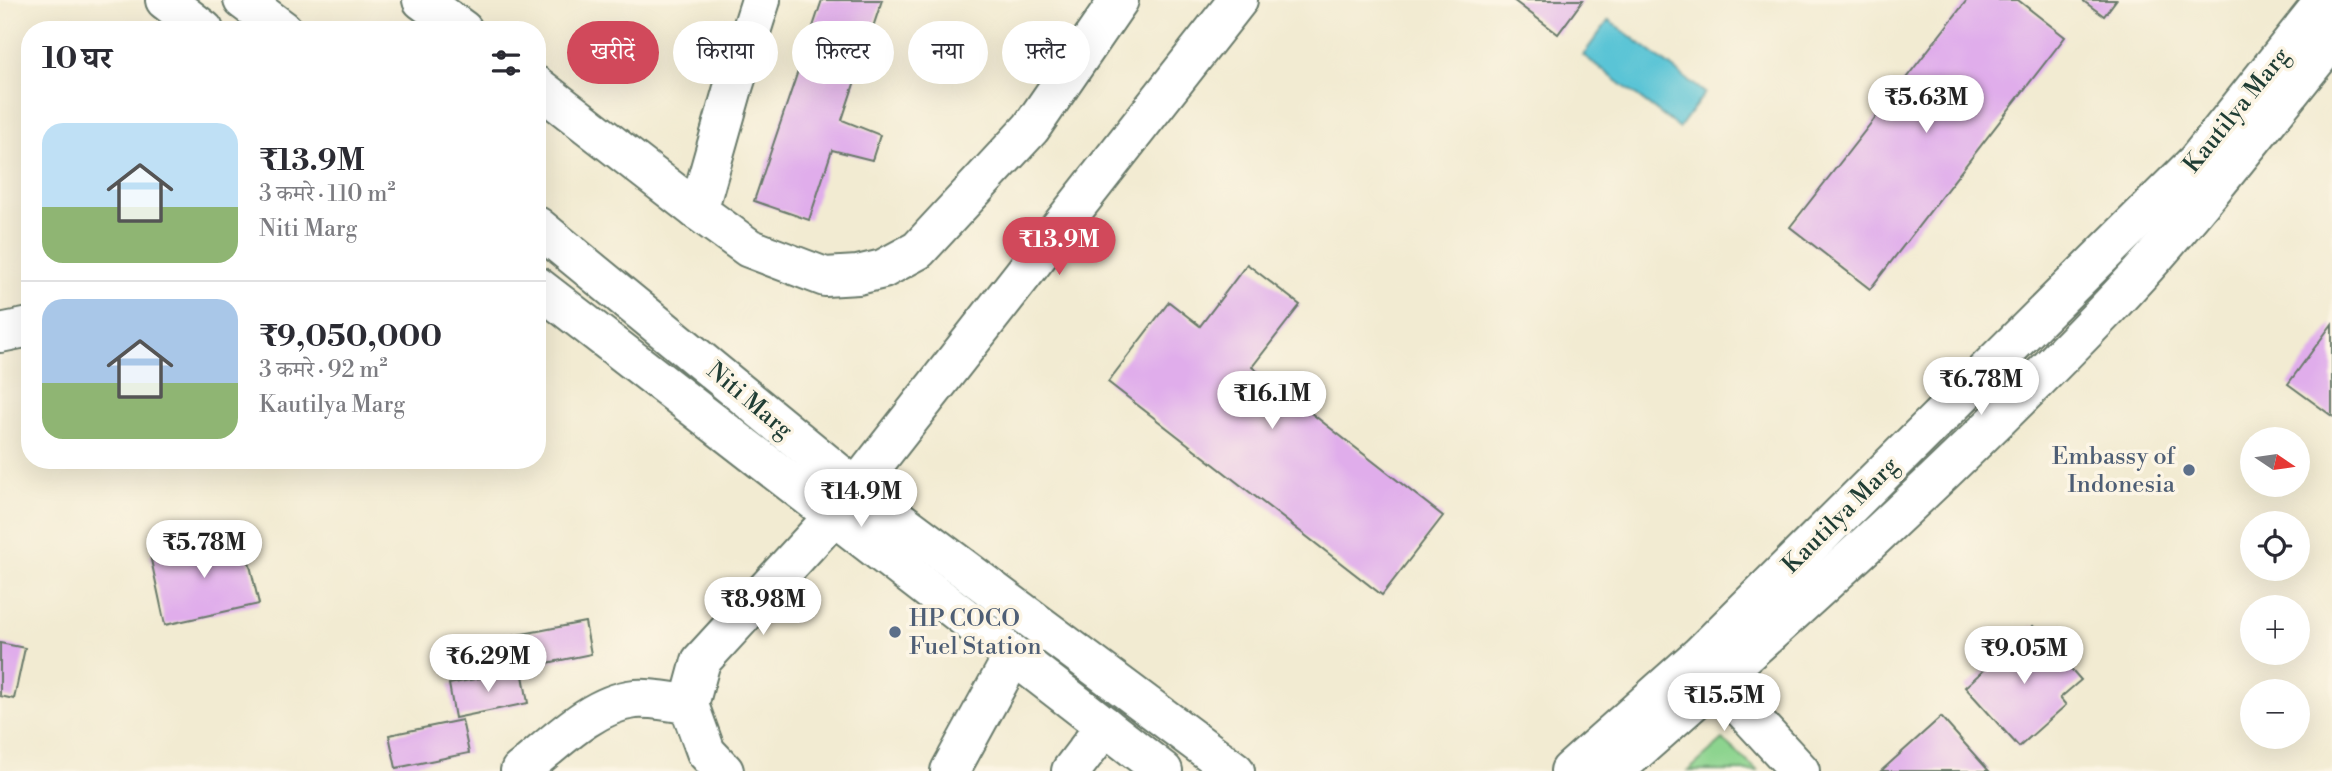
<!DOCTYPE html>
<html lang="hi">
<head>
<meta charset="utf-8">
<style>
	:root { --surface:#fff; --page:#f7f7f7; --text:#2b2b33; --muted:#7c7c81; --line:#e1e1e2; --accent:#d1495b }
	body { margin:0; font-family:"Libre Bodoni","Noto Serif Devanagari",serif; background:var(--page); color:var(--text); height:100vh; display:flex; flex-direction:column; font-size:26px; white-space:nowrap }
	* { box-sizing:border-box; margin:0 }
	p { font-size:23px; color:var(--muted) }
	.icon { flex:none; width:38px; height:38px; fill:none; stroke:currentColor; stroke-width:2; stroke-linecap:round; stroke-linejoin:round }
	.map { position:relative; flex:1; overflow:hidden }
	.sheet { position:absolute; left:21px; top:21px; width:525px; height:448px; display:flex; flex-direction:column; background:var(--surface); border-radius:28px; box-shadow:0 7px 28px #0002 }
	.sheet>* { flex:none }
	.hud { position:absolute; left:567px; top:21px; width:665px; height:63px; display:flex; gap:14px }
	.needle { width:46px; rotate:103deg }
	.tools { position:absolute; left:2240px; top:427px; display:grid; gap:14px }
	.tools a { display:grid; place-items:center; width:70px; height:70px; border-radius:50%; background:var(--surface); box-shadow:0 7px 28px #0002; font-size:35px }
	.price { position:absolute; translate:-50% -60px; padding:0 16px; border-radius:24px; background:#fff; color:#222; font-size:23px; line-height:46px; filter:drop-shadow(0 2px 4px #0008) }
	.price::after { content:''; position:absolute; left:50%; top:42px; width:21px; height:16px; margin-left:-10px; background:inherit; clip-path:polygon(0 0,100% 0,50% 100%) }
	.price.active { background:var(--accent); color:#fff }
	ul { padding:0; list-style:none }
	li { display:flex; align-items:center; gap:21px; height:175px; padding:0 21px }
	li+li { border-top:2px solid var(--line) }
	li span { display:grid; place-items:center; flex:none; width:196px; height:140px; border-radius:21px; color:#555 }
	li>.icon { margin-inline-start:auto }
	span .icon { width:84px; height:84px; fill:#fffc; stroke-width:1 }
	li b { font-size:30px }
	h2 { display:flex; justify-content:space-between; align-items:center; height:84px; padding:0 21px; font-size:30px }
	.tag { padding:0 24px; border-radius:32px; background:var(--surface); box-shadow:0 7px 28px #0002; font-size:24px; line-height:63px }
	.tag.active { background:var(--accent); color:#fff }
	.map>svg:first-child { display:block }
	.green { fill:#8dd48f; stroke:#568862; stroke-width:2 }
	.water { fill:#5ac4d6; stroke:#3c8085; stroke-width:2 }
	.building { fill:#e0adeb }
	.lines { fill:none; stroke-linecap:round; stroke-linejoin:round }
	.minor-casing { stroke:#697a6b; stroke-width:42 }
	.minor { stroke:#fff; stroke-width:38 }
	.service-dot { fill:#5c6f8a; stroke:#fcf5e5; stroke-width:2.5 }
	.labels { text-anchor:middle; stroke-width:7; stroke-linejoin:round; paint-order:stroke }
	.street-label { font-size:24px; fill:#1f3d34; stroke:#fcf5e5 }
	.service-label { font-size:24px; fill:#4e5e75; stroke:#fcf5e5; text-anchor:end }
</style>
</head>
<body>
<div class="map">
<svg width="2332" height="771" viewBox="0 0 2332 771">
	<rect width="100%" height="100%" fill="#fcf5e5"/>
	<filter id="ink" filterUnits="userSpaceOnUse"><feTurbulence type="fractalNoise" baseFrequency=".0143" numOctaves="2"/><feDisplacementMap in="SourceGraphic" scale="14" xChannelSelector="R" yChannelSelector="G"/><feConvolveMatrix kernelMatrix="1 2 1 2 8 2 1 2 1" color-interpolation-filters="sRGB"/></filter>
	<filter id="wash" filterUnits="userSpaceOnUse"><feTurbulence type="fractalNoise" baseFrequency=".00686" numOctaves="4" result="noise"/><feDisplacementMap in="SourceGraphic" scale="28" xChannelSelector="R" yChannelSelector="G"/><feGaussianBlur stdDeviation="1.57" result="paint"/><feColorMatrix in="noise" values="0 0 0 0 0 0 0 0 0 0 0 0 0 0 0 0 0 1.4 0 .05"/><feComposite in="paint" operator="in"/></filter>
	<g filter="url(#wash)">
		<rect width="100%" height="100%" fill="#f2ebd2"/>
		<path class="green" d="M1723,740L1758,771H1688Z"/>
		<path class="water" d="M1609,20L1705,93L1679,128L1583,55Z"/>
		<g id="blocks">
			<g class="building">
				<path d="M822,0H882L842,120L880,135L872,160L832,150L809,220L754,201Z"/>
				<path d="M1513,0H1583L1558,34Z"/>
				<path d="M1967,0H2018L2065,37L1870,289L1790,227Z"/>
				<path d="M2082,0H2116L2104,16Z"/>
				<path d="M1247,264L1300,305L1252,367L1443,516L1382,595L1108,382L1169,302L1200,326Z"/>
				<path d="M2332,324V416L2288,384Z"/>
				<path d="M243,535L259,604L165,625L150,555Z"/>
				<path d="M585,622L591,654L518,669L512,636Z"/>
				<path d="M2033,626L2081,680L2060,698L2066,705L2019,747L1965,687Z"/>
				<path d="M0,643L25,648L14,699L0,696Z"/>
				<path d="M522,670L528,703L455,718L449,684Z"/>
				<path d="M1941,717L1989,771H1881Z"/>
				<path d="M462,720L469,753L396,768L389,735Z"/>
			</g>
		</g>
	</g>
	<g filter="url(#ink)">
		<use href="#blocks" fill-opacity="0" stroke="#697a6b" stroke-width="2"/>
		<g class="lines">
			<g class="minor-casing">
				<g id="minor">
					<path d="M165,0L204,30"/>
					<path d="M243,0L283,30"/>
					<path d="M422,0L463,30"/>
					<path d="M537,86L698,211L749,248L825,277L858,275L883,269L918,250L1031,128L1119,0"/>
					<path d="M698,211L733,88L761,0"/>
					<path d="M537,226L856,488L1235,771"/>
					<path d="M537,286L1163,771"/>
					<path d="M0,333L30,327"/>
					<path d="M1703,660L1716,680L1800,771"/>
					<path d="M520,771C553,745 591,704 635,699C653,698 670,701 689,705"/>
					<path d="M724,771L706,752L689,705L701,661L833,517L1238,0"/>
					<path d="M950,771L1013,656"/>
					<path d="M1071,771L1105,726"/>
					<path d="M1570,771L1700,655L2196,162L2325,0"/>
					<path d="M1614,771C1784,622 1952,471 2108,308C2188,224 2259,130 2332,40"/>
				</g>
			</g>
			<use href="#minor" class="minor"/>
		</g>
	</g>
	<g class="service-dot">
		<circle cx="2189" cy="470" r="7"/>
		<circle cx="895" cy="632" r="7"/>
	</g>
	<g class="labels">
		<g class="street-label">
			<text transform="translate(2236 110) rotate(-51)" y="8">Kautilya Marg</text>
			<text transform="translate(750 400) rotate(40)" y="8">Niti Marg</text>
			<text transform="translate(1840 515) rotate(-45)" y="8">Kautilya Marg</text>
		</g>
		<g class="service-label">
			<text x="2175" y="464">Embassy of<tspan x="2175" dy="28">Indonesia</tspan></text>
			<text x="909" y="626" text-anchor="start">HP COCO<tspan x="909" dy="28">Fuel Station</tspan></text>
		</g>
	</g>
</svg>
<div class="tools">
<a><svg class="needle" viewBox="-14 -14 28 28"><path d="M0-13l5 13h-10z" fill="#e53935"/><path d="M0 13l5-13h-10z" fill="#7c7c81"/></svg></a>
<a><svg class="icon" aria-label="locate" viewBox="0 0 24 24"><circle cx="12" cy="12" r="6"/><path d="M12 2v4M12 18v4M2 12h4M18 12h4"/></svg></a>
<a>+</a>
<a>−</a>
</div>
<b class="price" style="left:1926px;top:135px">₹5.63M</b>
<b class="price active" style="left:1059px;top:277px">₹13.9M</b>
<b class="price" style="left:1981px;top:417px">₹6.78M</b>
<b class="price" style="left:1272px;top:431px">₹16.1M</b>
<b class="price" style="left:861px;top:529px">₹14.9M</b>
<b class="price" style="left:204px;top:580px">₹5.78M</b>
<b class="price" style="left:763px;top:637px">₹8.98M</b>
<b class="price" style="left:2024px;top:686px">₹9.05M</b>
<b class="price" style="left:488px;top:694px">₹6.29M</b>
<b class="price" style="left:1724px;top:733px">₹15.5M</b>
<div class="hud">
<a class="tag active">खरीदें</a>
<a class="tag">किराया</a>
<a class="tag">फ़िल्टर</a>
<a class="tag">नया</a>
<a class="tag">फ़्लैट</a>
</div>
<section class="sheet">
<h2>10 घर<svg class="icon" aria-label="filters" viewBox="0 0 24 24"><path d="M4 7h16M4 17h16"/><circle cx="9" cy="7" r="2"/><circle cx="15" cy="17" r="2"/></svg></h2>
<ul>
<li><span style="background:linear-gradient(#bfe0f5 60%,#8fb573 0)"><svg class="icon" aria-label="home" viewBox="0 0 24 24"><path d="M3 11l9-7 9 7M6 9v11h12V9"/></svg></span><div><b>₹13.9M</b><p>3 कमरे · 110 m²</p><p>Niti Marg</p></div></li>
<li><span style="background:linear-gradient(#a9c7e8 60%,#8fb573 0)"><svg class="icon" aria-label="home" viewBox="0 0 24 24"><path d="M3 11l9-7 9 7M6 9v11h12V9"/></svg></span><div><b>₹9,050,000</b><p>3 कमरे · 92 m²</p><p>Kautilya Marg</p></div></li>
</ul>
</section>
</div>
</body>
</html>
